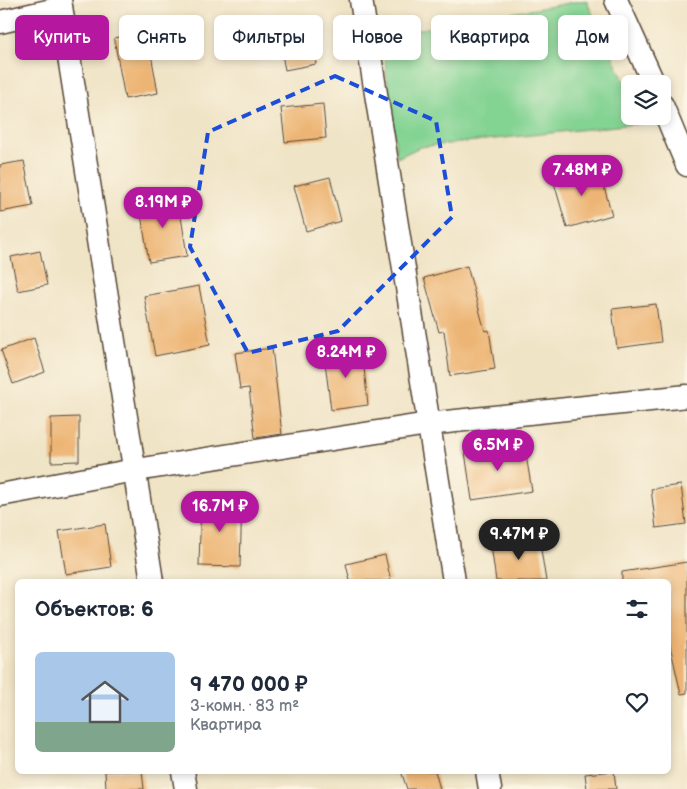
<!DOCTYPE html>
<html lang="ru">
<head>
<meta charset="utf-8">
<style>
	:root { --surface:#fff; --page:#f6f6f7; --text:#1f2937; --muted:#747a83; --accent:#b5179e }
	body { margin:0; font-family:"Balsamiq Sans",sans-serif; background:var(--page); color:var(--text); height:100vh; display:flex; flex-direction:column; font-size:19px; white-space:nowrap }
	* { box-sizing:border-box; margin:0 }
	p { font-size:16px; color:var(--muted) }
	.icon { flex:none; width:28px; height:28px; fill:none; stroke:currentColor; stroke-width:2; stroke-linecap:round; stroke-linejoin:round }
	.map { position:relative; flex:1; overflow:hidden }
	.drawer { position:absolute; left:15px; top:579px; width:656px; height:195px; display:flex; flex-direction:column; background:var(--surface); border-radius:8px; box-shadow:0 2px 8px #0003 }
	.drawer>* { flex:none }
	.top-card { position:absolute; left:15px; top:15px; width:658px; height:45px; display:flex; gap:10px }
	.tools { position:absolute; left:621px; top:75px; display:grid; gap:10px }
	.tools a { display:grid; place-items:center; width:50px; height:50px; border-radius:8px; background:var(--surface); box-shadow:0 2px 8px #0003; font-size:25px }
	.price { position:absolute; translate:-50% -42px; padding:0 11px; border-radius:18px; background:var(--accent); color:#fff; font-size:16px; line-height:32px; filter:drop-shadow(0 1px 2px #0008) }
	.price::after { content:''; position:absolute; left:50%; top:30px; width:15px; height:11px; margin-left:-8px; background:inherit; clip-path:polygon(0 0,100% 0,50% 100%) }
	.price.active { background:#222; color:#fff }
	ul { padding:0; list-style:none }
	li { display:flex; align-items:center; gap:15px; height:125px; padding:0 20px }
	li span { display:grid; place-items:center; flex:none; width:140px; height:100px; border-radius:8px; color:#555 }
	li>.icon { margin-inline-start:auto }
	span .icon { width:60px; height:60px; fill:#fffc; stroke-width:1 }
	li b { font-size:21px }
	h2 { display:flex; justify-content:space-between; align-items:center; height:60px; padding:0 20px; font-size:21px }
	.pill { padding:0 18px; border-radius:8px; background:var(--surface); box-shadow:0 2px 8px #0003; font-size:18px; line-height:45px }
	.pill.active { background:var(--accent); color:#fff }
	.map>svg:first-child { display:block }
	.green { fill:#83d393; stroke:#5f7e58 }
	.building { fill:#edb574 }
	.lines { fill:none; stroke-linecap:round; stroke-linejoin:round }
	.street-casing { stroke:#564637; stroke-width:25 }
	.street { stroke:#fff; stroke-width:22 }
	.marked { fill:none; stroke:#1d4ed8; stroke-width:4; stroke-dasharray:10 6; stroke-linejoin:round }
</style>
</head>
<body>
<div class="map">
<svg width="687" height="789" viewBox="0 0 687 789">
	<rect width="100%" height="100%" fill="#fcf5e5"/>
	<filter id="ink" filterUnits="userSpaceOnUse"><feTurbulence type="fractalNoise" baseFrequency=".02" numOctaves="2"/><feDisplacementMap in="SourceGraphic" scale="10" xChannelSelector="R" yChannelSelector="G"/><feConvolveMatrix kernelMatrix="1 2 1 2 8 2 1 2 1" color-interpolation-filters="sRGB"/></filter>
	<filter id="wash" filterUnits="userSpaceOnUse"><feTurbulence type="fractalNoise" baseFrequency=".0096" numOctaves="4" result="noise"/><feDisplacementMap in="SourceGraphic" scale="20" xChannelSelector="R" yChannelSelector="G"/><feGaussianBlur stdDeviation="1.12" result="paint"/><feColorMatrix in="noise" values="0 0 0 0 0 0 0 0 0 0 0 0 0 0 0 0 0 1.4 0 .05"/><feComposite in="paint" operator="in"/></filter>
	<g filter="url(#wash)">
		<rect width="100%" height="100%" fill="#f0e4c6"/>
		<path class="green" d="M586,0L630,93V116H641L644,123L420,147L397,158L382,36Z"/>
		<g id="blocks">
			<g class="building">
				<path d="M310,28L316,64L285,70L278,34Z"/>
				<path d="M147,32L158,93L125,99L114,38Z"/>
				<path d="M323,104L326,138L285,142L281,108Z"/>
				<path d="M24,161L33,206L0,212V165Z"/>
				<path d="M598,166L612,215L567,228L553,179Z"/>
				<path d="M330,177L341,221L306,231L294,186Z"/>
				<path d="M178,196L187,256L149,262L139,203Z"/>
				<path d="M40,251L47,285L18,291L11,257Z"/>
				<path d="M467,266L485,331L489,330L495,369L450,376L444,331L439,332L424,278Z"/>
				<path d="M199,286L210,345L155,356L144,296Z"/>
				<path d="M656,304L661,342L617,348L612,309Z"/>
				<path d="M34,338L45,372L13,384L1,350Z"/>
				<path d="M272,348L282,434L255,438L249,388L240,389L235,353Z"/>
				<path d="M362,349L368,405L331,410L324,354Z"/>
				<path d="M79,417V461L51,462V418Z"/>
				<path d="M524,443L532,491L472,500L465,452Z"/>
				<path d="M681,485L686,524L656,528L651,489Z"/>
				<path d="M201,499L242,500L240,567L199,566Z"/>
				<path d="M105,524L111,567L66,574L59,531Z"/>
				<path d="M539,537L546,581H496L491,545Z"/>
				<path d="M385,555L391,581H350L346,564Z"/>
				<path d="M687,562V693L681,694L669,641V581H622V572Z"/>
				<path d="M105,771H142L144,789H106Z"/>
				<path d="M401,771H435L440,789H407Z"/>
				<path d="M614,771L616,789H587L585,774Z"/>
			</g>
		</g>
	</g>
	<g filter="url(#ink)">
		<use href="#blocks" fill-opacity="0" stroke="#564637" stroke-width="1"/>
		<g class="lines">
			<g class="street-casing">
				<g id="street">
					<path d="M60,0L152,581"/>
					<path d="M361,0L454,581"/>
					<path d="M616,0L654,84"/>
					<path d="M0,22L61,8"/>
					<path d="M662,105L687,165"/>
					<path d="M0,495L124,472L428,424L687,396"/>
					<path d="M183,771L186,789"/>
					<path d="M487,771L490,789"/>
				</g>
			</g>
			<use href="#street" class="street"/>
		</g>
	</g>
	<path class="marked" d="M335,76L436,121L452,217L338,331L248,353L190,247L208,132Z"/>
</svg>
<div class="tools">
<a><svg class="icon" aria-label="layers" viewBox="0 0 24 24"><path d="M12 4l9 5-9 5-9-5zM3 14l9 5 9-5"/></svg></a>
</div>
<b class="price" style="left:582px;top:197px">7.48M ₽</b>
<b class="price" style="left:163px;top:229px">8.19M ₽</b>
<b class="price" style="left:346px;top:379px">8.24M ₽</b>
<b class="price" style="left:498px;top:472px">6.5M ₽</b>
<b class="price" style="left:220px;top:533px">16.7M ₽</b>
<b class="price active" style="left:519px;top:561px">9.47M ₽</b>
<div class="top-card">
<a class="pill active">Купить</a>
<a class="pill">Снять</a>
<a class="pill">Фильтры</a>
<a class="pill">Новое</a>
<a class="pill">Квартира</a>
<a class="pill">Дом</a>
</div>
<section class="drawer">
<h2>Объектов: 6<svg class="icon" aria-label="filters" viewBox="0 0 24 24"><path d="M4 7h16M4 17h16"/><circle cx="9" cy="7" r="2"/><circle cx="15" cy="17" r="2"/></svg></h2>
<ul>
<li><span style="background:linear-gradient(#a9c7e8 70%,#7fa58c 0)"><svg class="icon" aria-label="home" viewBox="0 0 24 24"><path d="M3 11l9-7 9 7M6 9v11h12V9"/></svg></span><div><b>9 470 000 ₽</b><p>3-комн. · 83 m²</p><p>Квартира</p></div><svg class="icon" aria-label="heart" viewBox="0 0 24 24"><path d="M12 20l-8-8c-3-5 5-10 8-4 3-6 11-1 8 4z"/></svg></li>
</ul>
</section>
</div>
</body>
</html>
